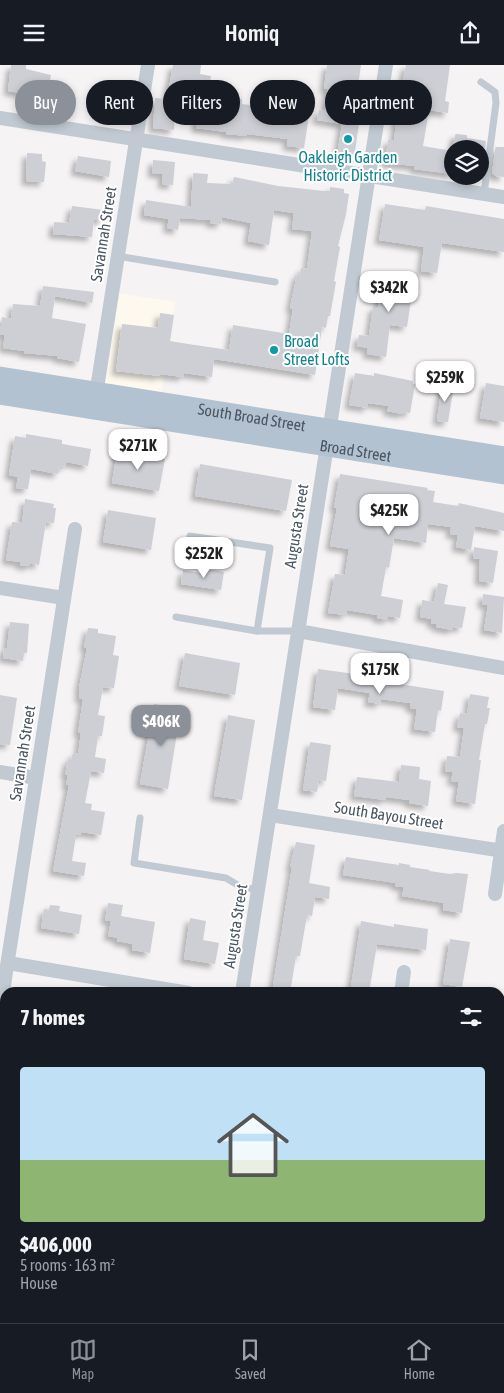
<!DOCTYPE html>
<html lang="en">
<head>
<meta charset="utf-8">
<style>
	:root { --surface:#171b24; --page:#20242c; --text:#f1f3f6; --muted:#9ea1a6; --line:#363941; --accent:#8c9099 }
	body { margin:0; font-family:"Asap Condensed",sans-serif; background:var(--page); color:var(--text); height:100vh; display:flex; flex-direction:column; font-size:19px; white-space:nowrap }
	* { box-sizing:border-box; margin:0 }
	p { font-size:16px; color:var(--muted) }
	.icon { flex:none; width:28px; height:28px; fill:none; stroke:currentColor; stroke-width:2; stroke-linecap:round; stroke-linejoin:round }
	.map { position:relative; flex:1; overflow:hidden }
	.side { position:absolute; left:0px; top:922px; width:505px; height:336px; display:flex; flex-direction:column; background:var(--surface); border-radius:15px 15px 0 0; box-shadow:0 2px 8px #0003 }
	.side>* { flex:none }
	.top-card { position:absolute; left:15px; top:15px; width:475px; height:45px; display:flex; gap:10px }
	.buttons { position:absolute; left:444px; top:75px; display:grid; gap:10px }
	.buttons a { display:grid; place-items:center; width:45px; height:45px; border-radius:50%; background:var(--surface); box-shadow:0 2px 8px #0003; font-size:25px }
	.price { position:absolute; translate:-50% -42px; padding:0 11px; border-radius:10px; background:#fff; color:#222; font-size:16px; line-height:32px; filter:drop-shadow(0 1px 2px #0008) }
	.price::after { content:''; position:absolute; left:50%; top:30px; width:15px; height:11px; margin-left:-8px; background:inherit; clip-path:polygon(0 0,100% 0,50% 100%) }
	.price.active { background:var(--accent); color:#fff }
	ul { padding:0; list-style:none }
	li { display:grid; align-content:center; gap:10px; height:265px; padding:0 20px }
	li span { display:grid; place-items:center; height:155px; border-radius:5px; color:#555 }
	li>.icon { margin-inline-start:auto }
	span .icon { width:90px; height:90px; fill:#fffc; stroke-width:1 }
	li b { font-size:21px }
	h2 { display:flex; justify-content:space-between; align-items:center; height:60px; padding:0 20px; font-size:21px }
	.tag { padding:0 18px; border-radius:22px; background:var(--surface); box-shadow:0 2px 8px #0003; font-size:18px; line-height:45px }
	.tag.active { background:var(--accent); color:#fff }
	header { display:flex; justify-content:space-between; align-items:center; height:65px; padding:0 20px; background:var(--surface); font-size:22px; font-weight:600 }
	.tab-bar { display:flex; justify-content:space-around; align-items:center; height:70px; border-top:1px solid var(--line); background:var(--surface); font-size:14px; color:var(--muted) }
	.tab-bar a { display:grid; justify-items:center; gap:2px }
	.tab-bar .active { color:var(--accent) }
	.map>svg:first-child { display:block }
	.commercial { fill:#fdf9ef }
	.building { fill:#cdcfd5; filter:url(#shadow) }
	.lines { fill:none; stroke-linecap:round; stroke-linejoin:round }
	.service { stroke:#c1cad2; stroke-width:7 }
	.minor { stroke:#c1cad2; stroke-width:14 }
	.primary { stroke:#b3c2d1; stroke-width:21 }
	.culture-dot { fill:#0f9aa8; stroke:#fff; stroke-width:2 }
	.labels { text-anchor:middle; stroke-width:4; stroke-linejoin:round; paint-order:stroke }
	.culture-label { font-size:16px; fill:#0d838f; stroke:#fff }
	.street-label { font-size:16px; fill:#4a5661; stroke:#fff }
</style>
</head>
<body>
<header><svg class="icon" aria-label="menu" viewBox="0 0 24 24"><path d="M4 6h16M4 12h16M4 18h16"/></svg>Homiq<svg class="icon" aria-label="share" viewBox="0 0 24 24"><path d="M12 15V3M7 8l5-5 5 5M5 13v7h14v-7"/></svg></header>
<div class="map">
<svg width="504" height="1258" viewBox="0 0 504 1258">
	<defs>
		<filter id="shadow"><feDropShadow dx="-4.5" dy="4.5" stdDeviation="2.5" flood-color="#0004"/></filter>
	</defs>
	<rect width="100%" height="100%" fill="#f5f3f3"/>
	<path class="commercial" d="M112,227L175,237L160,337L97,327Z"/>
	<g class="building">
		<path d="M11,0H26V4L51,10L47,32L8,26Z"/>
		<path d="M173,0H201L200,9L211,11L206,41L228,44L230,33L242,34V39L265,42L268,15L282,16L279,41L284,42L283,46L309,50L304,83L287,81L288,74L247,69V71L226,69V67L196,63L197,52L175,49L174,65L153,63L155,33L167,34Z"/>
		<path d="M327,0H361L356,35L362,36L354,94L337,91L342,59L317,55L319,45L325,46L328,24H324Z"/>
		<path d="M406,0H450L445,36L449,37L448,48L429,45L423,81L452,86V109L414,104L415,101L385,98L388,75H394L400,29Z"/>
		<path d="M456,69L467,70V73L486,76L482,106L480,105V84H453L455,70Z"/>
		<path d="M496,79V82H504V112L496,111L492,108Z"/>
		<path d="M27,88L42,89V96L46,97L44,117L26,116Z"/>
		<path d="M78,91L111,96L109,112L75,106Z"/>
		<path d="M153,95L175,97L173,120L162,119L163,109L152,108Z"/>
		<path d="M193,108L208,109L207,118L232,119L234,112L278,121L324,126H330V122L344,124V128L349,129L346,149L338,181L340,182L334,216L336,217L330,251H328L326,263L322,262L315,310L214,294L212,312L184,308L183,312L160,309V311L116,306L122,259L158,263L160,248L174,250L170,276L188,279L229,285L233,260L289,269L293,244L290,243L297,209L300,210L301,203L307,204L312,166L292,164L294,148L274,145L269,180L248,176L251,158L222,152L221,159L210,158L211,155L180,153L178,165L167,163L169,154L144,150L146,135L191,142Z"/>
		<path d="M385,139L425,145L426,141L504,154V187L442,178L437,208L421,206L424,182L379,175Z"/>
		<path d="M72,141L104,145L102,156L94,154L92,172L53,169L54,157L69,158Z"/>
		<path d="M383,209L417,214L415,229L412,228L407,262L390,260L386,292L367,289L368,283L357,281L359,270L369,271L373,242H378Z"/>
		<path d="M43,221L94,227L92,238L55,231L52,253L86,259L79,297L57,293L58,291L24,288V286L3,283L5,270L0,269L2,252L11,254L13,239L40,241Z"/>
		<path d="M355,308L374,311V308L413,316V319H415L410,348L403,347L402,349L387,346L389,341L368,338V343L349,340Z"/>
		<path d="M486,318L504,321V357L480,353Z"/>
		<path d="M442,319L454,320L448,357L437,356Z"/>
		<path d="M26,369L62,375V379L91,384L88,401L66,397L65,402L60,401L58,409L31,404L28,424L16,423L18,412L9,410L15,371L26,373Z"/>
		<path d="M117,386L165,394L159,426L112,418Z"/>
		<path d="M200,399L292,415L286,446L195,431Z"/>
		<path d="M340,409L428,423L427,425L435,426L433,437L458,441L459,438L504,448V466L475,461L471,485L456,482L458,470L450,469L451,462L428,459L426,478L394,473L389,503L386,502L381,531L403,535L400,553L388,551V555L377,553V550L347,545L346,550L328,548L335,509L345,510L349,484L330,481L337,443H334Z"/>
		<path d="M25,434L54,439L53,443H56L54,458L46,457L39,500L30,498V501L20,500V497L6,495L12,457L22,458Z"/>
		<path d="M108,445L156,453L151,485L103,477Z"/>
		<path d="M474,482L498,486L493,518L479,516L480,494L473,493Z"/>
		<path d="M202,503L224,507L221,525L181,519L183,505L201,508Z"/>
		<path d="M438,518L448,520L444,539L466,542L462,563L453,562V565L436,562L437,559H431L432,554L420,552L422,535L434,537Z"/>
		<path d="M483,529L504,532L502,568L484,565L488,540L482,539Z"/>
		<path d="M10,557L29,559L27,588H24L23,596L3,593L4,583H7Z"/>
		<path d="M88,563L98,564V568L116,571L113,590L119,591L114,623L103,622L98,650L105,651L102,671H98L95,692L106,694L104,708L91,706L85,738L92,739L91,745L105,747L101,770L81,767L80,770H76L72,796L86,798L84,811L53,806L69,720H66L68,710H65L68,694L71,695L73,688L78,689L81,668H78L83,634L79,633L80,624L79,623L87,583L84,582Z"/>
		<path d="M185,588L240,598L235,630L179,621Z"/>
		<path d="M318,604L362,610L361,613L444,626L441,646L438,645L435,667L414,664L417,644L410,643V638L381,634L380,639L368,637L370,628L338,623L335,645L313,642Z"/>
		<path d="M470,629L489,632L487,643H490L487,659H485L479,695H481L475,739L456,736L459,717L451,716L453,707L445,706L447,691L460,692L464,663L457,662L460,648L467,649Z"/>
		<path d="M0,630L17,633L10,680L0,679Z"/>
		<path d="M154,639L181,643L168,724L140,719Z"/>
		<path d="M228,650L255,655L242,735L214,731Z"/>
		<path d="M310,677L331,680L326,716L319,715L317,727L303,725Z"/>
		<path d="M401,700L420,702L419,714L431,716L428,741L409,738V735L386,732L385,735L354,731L357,712L399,717Z"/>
		<path d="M296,777L315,780L309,818L330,822L329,834L315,832L312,851L307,850L300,891H296L290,928H272L292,802H290Z"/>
		<path d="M346,792L399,800V798L410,800V802L430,805L429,806L450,809L456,808L468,809L462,848L443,845L444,838L402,831L404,822L395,821L396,818L343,810Z"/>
		<path d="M108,838L123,840L121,851L155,857L150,888L132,885L133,879L117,876L118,873L108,871L111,856L105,855Z"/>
		<path d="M50,840L60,841L59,846L82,850L79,869L41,863L44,844L49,845Z"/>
		<path d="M190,853L206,856L203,875L219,878L215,899L184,894Z"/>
		<path d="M361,856L394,862V859L428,864L426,885L377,879L369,928H350Z"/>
		<path d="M450,874L470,877L462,922L443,919Z"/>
	</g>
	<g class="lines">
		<g class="service">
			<path d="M481,17L495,27L496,38L484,129"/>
			<path d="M117,191L275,217"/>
			<path d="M190,471L270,483L257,566"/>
			<path d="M176,552L257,566H298"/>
			<path d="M140,753L134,798L226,813L241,822L258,825"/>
		</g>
		<g class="minor">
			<path d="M0,53L504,132"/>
			<path d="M95,336L148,0"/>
			<path d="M0,523L64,533"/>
			<path d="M298,566L504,603"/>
			<path d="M0,707L36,713"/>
			<path d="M270,750L504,786"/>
			<path d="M495,829L504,766"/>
			<path d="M8,898L189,928"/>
			<path d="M242,928L386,0"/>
			<path d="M401,928L404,907"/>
			<path d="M0,946L75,464"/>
			<path d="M500,975H504"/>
			<path d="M0,1086L5,1087"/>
			<path d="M500,1164L504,1165"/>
			<path d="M189,1258V1254"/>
			<path d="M426,1258L427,1254"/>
		</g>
		<g class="primary">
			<path id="s1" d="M0,312L504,392"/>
			<path id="s2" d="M0,329L504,409"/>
		</g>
	</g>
	<g class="culture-dot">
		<circle cx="348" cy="74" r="5"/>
		<circle cx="274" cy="285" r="5"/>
	</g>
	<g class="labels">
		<g class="culture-label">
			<text x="348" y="98">Oakleigh Garden<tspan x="348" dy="18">Historic District</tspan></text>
			<text x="284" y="282" text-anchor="start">Broad<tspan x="284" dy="18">Street Lofts</tspan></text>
		</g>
		<g class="street-label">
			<text transform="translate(103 169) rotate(-81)" y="6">Savannah Street</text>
			<text dy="6" stroke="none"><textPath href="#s1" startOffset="255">South Broad Street</textPath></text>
			<text dy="6" stroke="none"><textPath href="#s2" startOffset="360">Broad Street</textPath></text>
			<text transform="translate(296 461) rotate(-81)" y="6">Augusta Street</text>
			<text transform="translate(22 688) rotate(-81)" y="6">Savannah Street</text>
			<text transform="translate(389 750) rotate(9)" y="6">South Bayou Street</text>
			<text transform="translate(235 861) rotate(-81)" y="6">Augusta Street</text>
		</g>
	</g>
</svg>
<div class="buttons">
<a><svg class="icon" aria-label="layers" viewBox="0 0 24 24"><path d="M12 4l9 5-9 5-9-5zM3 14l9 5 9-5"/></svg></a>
</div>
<b class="price" style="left:389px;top:248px">$342K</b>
<b class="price" style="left:445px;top:338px">$259K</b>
<b class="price" style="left:138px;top:406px">$271K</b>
<b class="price" style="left:389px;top:471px">$425K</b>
<b class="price" style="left:204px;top:514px">$252K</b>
<b class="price" style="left:380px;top:630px">$175K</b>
<b class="price active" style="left:161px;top:682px">$406K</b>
<div class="top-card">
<a class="tag active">Buy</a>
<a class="tag">Rent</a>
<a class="tag">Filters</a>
<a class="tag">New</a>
<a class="tag">Apartment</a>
</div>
<section class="side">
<h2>7 homes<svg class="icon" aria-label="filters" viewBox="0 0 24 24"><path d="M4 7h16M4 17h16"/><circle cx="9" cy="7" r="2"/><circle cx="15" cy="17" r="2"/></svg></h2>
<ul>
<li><span style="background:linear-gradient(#bfe0f5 60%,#8fb573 0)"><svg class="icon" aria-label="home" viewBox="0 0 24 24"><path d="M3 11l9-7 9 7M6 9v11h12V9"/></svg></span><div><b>$406,000</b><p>5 rooms · 163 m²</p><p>House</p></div></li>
</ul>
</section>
</div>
<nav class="tab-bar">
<a class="active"><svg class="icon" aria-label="map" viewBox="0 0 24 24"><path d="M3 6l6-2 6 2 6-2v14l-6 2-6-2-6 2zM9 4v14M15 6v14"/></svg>Map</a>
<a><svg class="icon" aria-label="saved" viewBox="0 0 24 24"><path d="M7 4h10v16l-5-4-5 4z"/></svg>Saved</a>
<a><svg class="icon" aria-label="home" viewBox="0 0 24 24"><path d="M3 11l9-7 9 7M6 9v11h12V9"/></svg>Home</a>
</nav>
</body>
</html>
